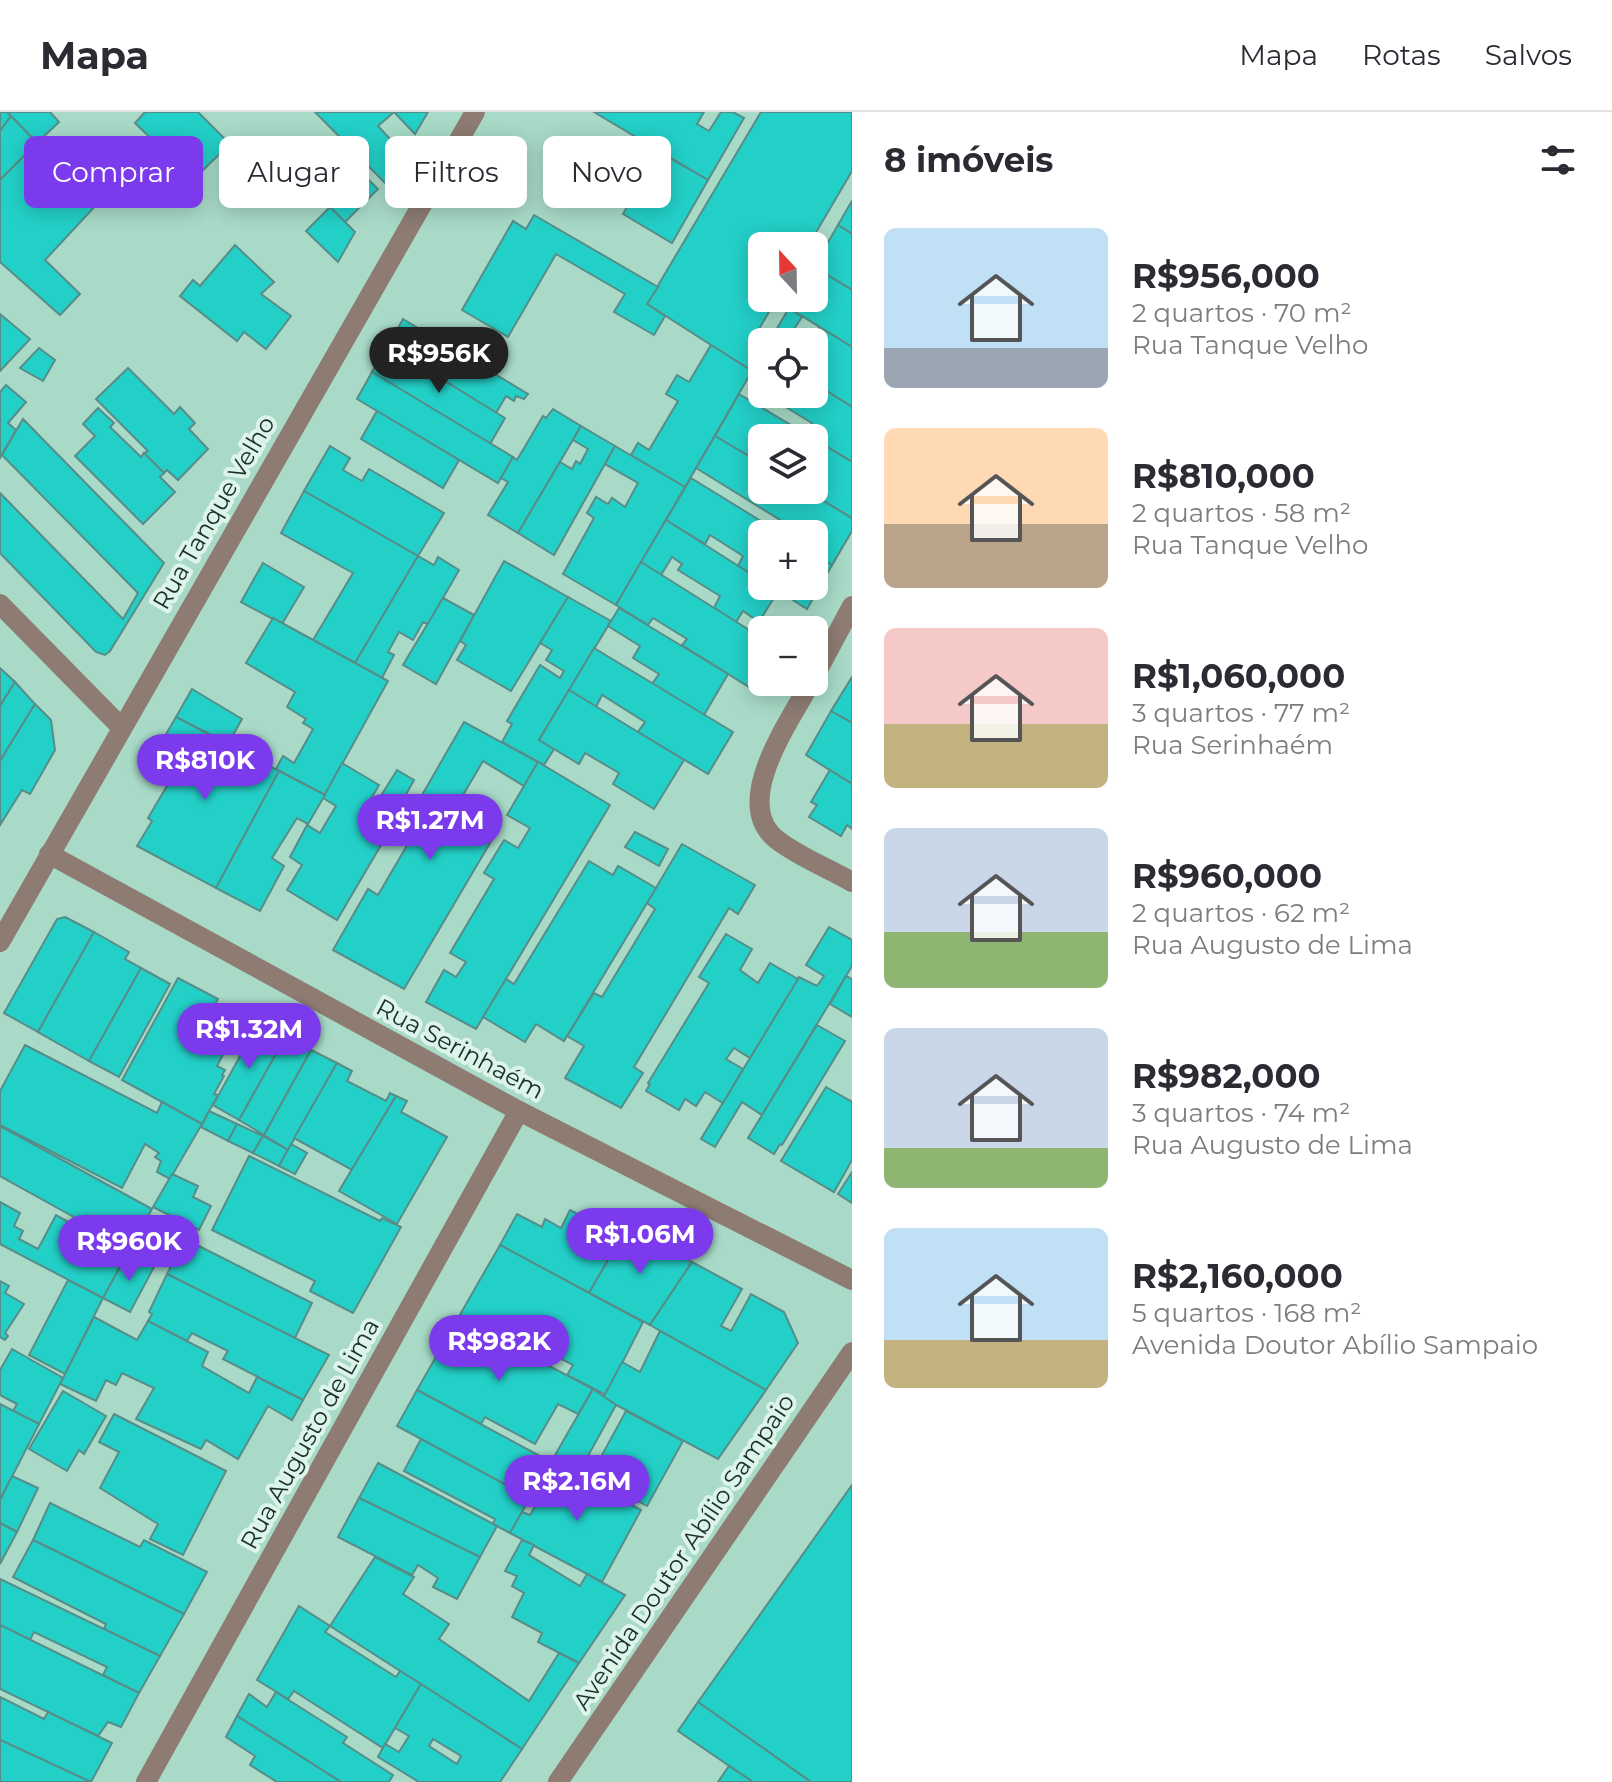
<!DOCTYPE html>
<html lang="pt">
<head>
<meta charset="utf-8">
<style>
	:root { --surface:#fff; --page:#f2f2f3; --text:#2b2b33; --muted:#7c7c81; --line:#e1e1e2; --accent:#7c3aed }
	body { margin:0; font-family:Montserrat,sans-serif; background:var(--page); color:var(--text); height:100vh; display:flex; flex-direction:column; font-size:30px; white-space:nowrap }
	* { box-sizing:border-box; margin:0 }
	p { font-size:26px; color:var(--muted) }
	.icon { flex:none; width:44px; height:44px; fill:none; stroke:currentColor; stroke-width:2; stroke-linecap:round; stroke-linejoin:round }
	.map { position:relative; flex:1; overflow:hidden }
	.panel { display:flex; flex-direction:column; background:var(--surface); width:760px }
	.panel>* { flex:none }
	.guide { position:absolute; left:24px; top:24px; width:708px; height:72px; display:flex; gap:16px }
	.needle { width:52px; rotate:338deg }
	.fabs { position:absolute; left:748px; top:120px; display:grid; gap:16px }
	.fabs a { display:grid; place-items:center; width:80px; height:80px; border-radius:12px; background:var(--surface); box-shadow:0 4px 20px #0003; font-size:40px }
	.price { position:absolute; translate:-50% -68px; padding:0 18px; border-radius:28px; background:var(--accent); color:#fff; font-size:26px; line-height:52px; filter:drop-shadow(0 2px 4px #0008) }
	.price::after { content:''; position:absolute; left:50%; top:48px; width:24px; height:18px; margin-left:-12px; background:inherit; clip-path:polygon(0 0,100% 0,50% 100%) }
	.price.active { background:#222; color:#fff }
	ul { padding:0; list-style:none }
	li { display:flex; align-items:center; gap:24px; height:200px; padding:0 32px }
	li span { display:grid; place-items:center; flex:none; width:224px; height:160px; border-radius:12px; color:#555 }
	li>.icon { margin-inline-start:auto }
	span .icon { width:96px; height:96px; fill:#fffc; stroke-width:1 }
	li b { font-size:34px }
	h2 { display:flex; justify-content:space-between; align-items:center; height:96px; padding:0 32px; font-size:34px }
	.pill { padding:0 28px; border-radius:12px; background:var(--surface); box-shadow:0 4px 20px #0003; font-size:28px; line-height:72px }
	.pill.active { background:var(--accent); color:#fff }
	header { display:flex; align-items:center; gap:48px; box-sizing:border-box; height:112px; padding:0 40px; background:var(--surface); border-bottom:2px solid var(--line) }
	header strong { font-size:38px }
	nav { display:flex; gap:44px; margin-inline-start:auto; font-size:28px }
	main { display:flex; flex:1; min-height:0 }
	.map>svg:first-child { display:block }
	.building { fill:#23d0c8; stroke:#578d89; stroke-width:2; fill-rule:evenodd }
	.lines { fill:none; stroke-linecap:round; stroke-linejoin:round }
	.minor { stroke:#8e7c73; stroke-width:20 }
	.labels { text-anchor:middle; stroke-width:8; stroke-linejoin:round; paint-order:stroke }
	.street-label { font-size:24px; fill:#1b2f28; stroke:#dcf4ea }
</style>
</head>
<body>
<header>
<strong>Mapa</strong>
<nav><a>Mapa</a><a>Rotas</a><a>Salvos</a></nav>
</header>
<main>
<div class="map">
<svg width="852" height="1670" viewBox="0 0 852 1670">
	<rect width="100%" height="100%" fill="#a8dac7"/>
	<g class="building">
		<path d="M0,0H7L11,4L0,19Z"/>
		<path d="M7,0H50L59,10L37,31Z"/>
		<path d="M145,0H198L230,32L200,61L169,31L163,38L135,11Z"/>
		<path d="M315,0H394L378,14L403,41L385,71Z"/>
		<path d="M394,0H428L415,22Z"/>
		<path d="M594,0H704L697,12L709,19L721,0H733L744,6L708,68Z"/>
		<path d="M761,0H852V59L808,134H762V186H777L755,224L766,230H762V242L752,259L647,192Z"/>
		<path d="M11,4L37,31L0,68V19Z"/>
		<path d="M37,31L99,90L45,148L80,182L60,203L0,150V68Z"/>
		<path d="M659,40L708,68L672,131L623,102Z"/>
		<path d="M348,48L378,77L345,110L316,81Z"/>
		<path d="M852,89V122L838,113Z"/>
		<path d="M330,95L355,120L338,150L306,119Z"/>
		<path d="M534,103L658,175L647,192L665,204L654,223L614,200L625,182L556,142L508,225L462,198L513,109L526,117Z"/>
		<path d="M838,113L852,122V178L814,155Z"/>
		<path d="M235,133L274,170L261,182L291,204L266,237L244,220L237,229L180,184L193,168L200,174Z"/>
		<path d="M814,155L852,178V235L789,196L795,186H814Z"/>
		<path d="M789,196L802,205L794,217L811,228L819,215L852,235V295L814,271V230H769Z"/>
		<path d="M0,202L30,227L0,259Z"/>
		<path d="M403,207L528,282L524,287L516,284L514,289L506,284L496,301L388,234Z"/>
		<path d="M711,233L752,259L685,375L631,343L638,331L649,338L678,289L666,282L677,263L689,270Z"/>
		<path d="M388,234L505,306L490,332L372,260Z"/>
		<path d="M39,236L55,248L43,269L20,256Z"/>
		<path d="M762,242V268L751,261Z"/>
		<path d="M128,256L174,302L180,295L195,311L189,317L208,337L178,368L167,358L164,361L144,341L148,339L96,287Z"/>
		<path d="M372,260L513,345L498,371L357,287Z"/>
		<path d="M814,271L852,295V350L806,322L812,311L774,288L778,282H814Z"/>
		<path d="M6,273L26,290L8,311L16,318L0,346V280Z"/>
		<path d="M739,282L806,322L813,326H762V338L755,334L749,344L715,324Z"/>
		<path d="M98,296L114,311L110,315L141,345L144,341L164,361L160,365L175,380L143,412L75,344L95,324L83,312Z"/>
		<path d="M553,297L581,314L518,421L488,403L508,370L501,366L513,345L517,348L543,304L546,306Z"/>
		<path d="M377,299L459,348L443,376L361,327Z"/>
		<path d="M23,307L164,451L110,539L105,543L96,540L0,441V381L123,507L138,481L2,343Z"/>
		<path d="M581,314L615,334L554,443L518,421L560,350L572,357L576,349L580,352L588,337L573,328Z"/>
		<path d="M715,324L762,352V378H806L852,406V419L832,453L814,442V422H803L696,356Z"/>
		<path d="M814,327L852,350V406L806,378H814Z"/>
		<path d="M330,334L350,346L343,358L362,369L369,357L444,401L418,444L304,379Z"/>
		<path d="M615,334L685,375L616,493L563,462L594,406L587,401L596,385L608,392L612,386L625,395L638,371L605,352Z"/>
		<path d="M691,366L782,422H762V469L738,454L743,444L710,423L705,432L666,408Z"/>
		<path d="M304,379L418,444L355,551L313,528L353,461L281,421Z"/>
		<path d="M666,408L762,469V474H771L778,479L759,510L743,499L736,510L714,496L720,484L678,458L682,452L672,445L661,463L641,450Z"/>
		<path d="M814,442L832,453L807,497L771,474H814Z"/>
		<path d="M418,444L434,453L438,445L459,458L428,512L423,510L413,528L399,520L388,540L394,543L382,566L355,551Z"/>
		<path d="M504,449L568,485L511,579L457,548L466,533L460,529Z"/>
		<path d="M641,450L762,526L763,570L757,580L682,533L687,527L653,506L648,513L616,493Z"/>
		<path d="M263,451L304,475L282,512L241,490Z"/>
		<path d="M568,485L611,509L539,628L554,637L544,653L502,630L512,612L507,609L540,553L560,566L564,559L546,548L552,538L540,531Z"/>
		<path d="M443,486L474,503L436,572L403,553Z"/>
		<path d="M619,496L728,562L704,603L652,572L659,562L633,546L640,534L608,514Z"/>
		<path d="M273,506L388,569L325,683L276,657L283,644L294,651L313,617L303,611L306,607L287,595L295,580L246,551Z"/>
		<path d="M594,536L733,620L708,662L638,620L645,610L602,583L596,595L569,578Z"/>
		<path d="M0,556L15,570L0,594Z"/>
		<path d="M852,565V611L831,599Z"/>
		<path d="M15,570L35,592L0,649V594Z"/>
		<path d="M192,577L242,607L228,632L176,605Z"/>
		<path d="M569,578L684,648L654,697L613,672L619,661L585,641L579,652L539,628Z"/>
		<path d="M35,592L51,608L55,638L30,682L22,678L0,713V649Z"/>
		<path d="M831,599L852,611V672L806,643Z"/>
		<path d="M176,605L279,659L216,776L137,734L152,709L148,706L177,657L154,643Z"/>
		<path d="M464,610L538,650L524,674L483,649L459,690L500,714L404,877L333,838L368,777L378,783L416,718L406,711Z"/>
		<path d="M538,650L610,693L476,917L426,890L444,858L456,865L466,850L450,841L494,767L484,761L504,728L518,736L530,716L507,703Z"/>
		<path d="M342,651L379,673L368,692L374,695L397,658L414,668L398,697L401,699L337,808L287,778L302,753L290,745L307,713L320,721L336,694L323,686Z"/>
		<path d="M830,658L852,672V717L847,713L841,724L809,705L817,693L811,690Z"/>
		<path d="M279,659L325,683L308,712L297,706L272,746L284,754L260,799L216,776Z"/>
		<path d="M635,720L668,737L659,754L625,735Z"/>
		<path d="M682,732L755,773L738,802L729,796L634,955L643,961L621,996L565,966L584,934L567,924L594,881L602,885L655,797L647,791Z"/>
		<path d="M589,749L613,763L618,754L656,776L564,929L536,912L525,930L483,905L506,867L514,872Z"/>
		<path d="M65,805L94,820L38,920L4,901L57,807Z"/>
		<path d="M829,815L852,828V854L762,1003L742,990L715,1035L701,1027L799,865L817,874L824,864L806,853Z"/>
		<path d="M94,820L129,840L125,847L141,856L89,949L38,920Z"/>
		<path d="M726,822L752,837L740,858L758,871L770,851L798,867L750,946L734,936L726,947L743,957L723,991L705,980L696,994L685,987L679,998L646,979L650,972L648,971L709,871L699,865Z"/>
		<path d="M141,856L170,872L119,965L89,949Z"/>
		<path d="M846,864L852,867V905L830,892Z"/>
		<path d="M178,866L218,887L203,914L230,929L217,954L225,958L222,963L224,964L214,982L218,983L202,1012L122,968Z"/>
		<path d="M259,910L286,924L239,1008L213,993Z"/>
		<path d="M817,913L845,929L782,1033L780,1032L774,1042L748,1026Z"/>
		<path d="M286,924L311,938L264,1023L239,1008Z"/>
		<path d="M25,933L157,1001L162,990L202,1012L170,1067L157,1060L161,1049L155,1045L159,1041L145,1032L122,1076L0,1013V979Z"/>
		<path d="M311,938L337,951L288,1038L264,1023Z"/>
		<path d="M337,951L352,959L347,969L386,989L390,981L396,984L352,1058L294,1026Z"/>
		<path d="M826,975L852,990V1048L834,1080L781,1049Z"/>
		<path d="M396,984L407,989L401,1000L447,1025L397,1112L339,1079Z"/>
		<path d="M209,999L237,1012L228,1029L201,1015Z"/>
		<path d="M237,1012L263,1024L253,1041L228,1029Z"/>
		<path d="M0,1014L152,1097L127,1142L99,1127L106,1114L94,1107L90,1114L0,1064Z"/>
		<path d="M263,1024L288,1038L279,1054L253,1041Z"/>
		<path d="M291,1032L307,1041L295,1062L279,1054Z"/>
		<path d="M249,1044L380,1109L382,1106L401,1115L353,1201L310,1179L315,1169L212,1118Z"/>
		<path d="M852,1060V1091L838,1082Z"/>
		<path d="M172,1062L198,1074L193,1085L211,1094L199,1118L153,1095Z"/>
		<path d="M0,1090L20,1101L14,1114L23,1119L19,1127L38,1137L56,1103L127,1142L103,1186L0,1132Z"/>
		<path d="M570,1098L595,1111L601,1101L627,1115L589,1181L500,1133L517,1102L542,1115L545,1107L561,1116Z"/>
		<path d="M627,1115L692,1150L650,1213L589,1181Z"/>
		<path d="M185,1127L312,1191L295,1226L167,1162Z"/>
		<path d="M500,1133L643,1210L606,1283L567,1263L573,1253L509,1219L503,1230L458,1206Z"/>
		<path d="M127,1142L154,1155L130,1200L103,1186Z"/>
		<path d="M692,1150L742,1177L721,1214L731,1219L751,1182L784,1200L798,1231L766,1278L650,1213Z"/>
		<path d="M167,1162L329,1243L303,1288L223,1247L228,1239L192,1221L187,1229L148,1209L152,1202L149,1200Z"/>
		<path d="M68,1168L103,1186L65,1262L29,1243Z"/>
		<path d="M0,1169L9,1174L5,1181L24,1192L5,1221L8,1224L5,1228L0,1225Z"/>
		<path d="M94,1205L137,1228L148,1209L208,1240L202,1254L249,1281L257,1265L303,1288L292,1308L268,1294L238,1347L206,1328L201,1337L136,1307L154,1276L122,1261L116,1273L106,1268L96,1289L60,1272Z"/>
		<path d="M458,1206L593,1277L578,1302L558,1292L535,1332L485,1305L481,1312L417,1278Z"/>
		<path d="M660,1219L766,1278L718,1347L603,1286L622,1250L640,1260Z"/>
		<path d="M12,1237L63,1266L39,1312L13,1299L17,1292L0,1283V1258Z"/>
		<path d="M593,1277L616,1293L577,1364L551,1350Z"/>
		<path d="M417,1278L551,1350L530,1386L397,1314Z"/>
		<path d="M63,1279L106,1304L84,1342L79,1338L67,1359L29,1337Z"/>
		<path d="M0,1292L39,1312L0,1388Z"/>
		<path d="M626,1299L683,1329L647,1394L591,1363Z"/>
		<path d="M114,1302L226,1359L183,1443L150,1427L158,1412L100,1376L119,1340L99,1330Z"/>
		<path d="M421,1327L530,1386L510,1421L493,1412L495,1407L404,1359Z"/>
		<path d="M551,1350L641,1398L602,1470L510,1421L522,1400L530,1403L547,1374L540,1370Z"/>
		<path d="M378,1351L497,1414L480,1445L359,1386Z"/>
		<path d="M12,1364L38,1376L17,1420L0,1411V1388Z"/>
		<path d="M852,1373V1670H811L698,1590Z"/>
		<path d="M359,1386L480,1445L457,1487L433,1475L438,1466L418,1453L412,1463L338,1425Z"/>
		<path d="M50,1391L140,1435L144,1428L207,1460L184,1502L33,1428Z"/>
		<path d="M0,1411L17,1420L0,1452Z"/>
		<path d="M33,1428L184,1502L160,1544L104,1517L106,1512L13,1465Z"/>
		<path d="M522,1428L534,1433L529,1443L580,1474L587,1462L625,1483L579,1551L538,1530L542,1521L512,1505L524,1481L512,1474L517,1464L505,1459Z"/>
		<path d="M375,1445L414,1465L403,1482L449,1512L439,1527L529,1589L559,1541L579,1551L522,1637L330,1514Z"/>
		<path d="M0,1467L160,1544L139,1581L103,1563L107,1555L34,1520L30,1528L0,1513Z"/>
		<path d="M299,1494L330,1514L325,1520L396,1565L400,1559L421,1572L383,1636L294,1579L288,1587L257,1568Z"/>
		<path d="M0,1513L139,1581L121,1615L108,1610L98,1624L0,1577Z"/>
		<path d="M421,1572L522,1637L500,1670H419L378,1645L385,1632L399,1640L409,1624L395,1616ZM433,1627L461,1644L457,1652L429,1634Z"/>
		<path d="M276,1580L347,1625L343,1631L393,1663L389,1670H341L237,1604L249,1582L267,1595Z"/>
		<path d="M0,1585L44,1607L48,1600L112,1631L91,1670L0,1628Z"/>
		<path d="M698,1590L811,1670H753L678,1619Z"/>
		<path d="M237,1604L341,1670H277L250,1653L255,1644L226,1625Z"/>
		<path d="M0,1628L91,1670H0Z"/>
		<path d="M729,1654L753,1670H718Z"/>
	</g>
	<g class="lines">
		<g class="minor">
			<path d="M0,492L121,615"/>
			<path d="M814,565L852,494"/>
			<path d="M811,570C790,609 731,690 776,727C797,744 828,756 852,770"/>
			<path d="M49,742L519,999L852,1168"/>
			<path d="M0,830L475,0"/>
			<path d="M146,1670L519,999"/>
			<path d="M558,1670L852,1240"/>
		</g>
	</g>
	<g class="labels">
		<g class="street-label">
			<text transform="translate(214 401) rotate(-60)" y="8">Rua Tanque Velho</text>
			<text transform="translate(460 937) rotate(28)" y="8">Rua Serinhaém</text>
			<text transform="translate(310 1322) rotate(-61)" y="8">Rua Augusto de Lima</text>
			<text transform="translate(684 1440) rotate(-56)" y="8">Avenida Doutor Abílio Sampaio</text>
		</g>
	</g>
</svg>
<div class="fabs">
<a><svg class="needle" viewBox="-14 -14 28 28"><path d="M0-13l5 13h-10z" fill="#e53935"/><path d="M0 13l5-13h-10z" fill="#7c7c81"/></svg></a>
<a><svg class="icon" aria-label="locate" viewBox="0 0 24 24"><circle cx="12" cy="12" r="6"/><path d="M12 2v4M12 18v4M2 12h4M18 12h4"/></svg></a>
<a><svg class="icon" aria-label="layers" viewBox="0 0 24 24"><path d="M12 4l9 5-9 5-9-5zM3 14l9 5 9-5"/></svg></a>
<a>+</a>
<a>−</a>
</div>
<b class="price active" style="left:439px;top:283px">R$956K</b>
<b class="price" style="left:205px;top:690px">R$810K</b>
<b class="price" style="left:430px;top:750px">R$1.27M</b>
<b class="price" style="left:249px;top:959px">R$1.32M</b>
<b class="price" style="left:640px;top:1164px">R$1.06M</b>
<b class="price" style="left:129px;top:1171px">R$960K</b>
<b class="price" style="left:499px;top:1271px">R$982K</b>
<b class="price" style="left:577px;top:1411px">R$2.16M</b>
<div class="guide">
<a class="pill active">Comprar</a>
<a class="pill">Alugar</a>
<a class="pill">Filtros</a>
<a class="pill">Novo</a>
</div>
</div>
<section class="panel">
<h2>8 imóveis<svg class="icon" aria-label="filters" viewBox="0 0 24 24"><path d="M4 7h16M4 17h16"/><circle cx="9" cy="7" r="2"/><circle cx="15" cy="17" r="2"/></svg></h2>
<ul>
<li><span style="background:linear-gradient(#bfe0f5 75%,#9aa5b1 0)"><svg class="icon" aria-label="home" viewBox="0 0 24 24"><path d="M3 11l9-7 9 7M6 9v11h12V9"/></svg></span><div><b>R$956,000</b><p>2 quartos · 70 m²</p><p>Rua Tanque Velho</p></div></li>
<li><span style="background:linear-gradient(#ffd9b3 60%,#b9a48a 0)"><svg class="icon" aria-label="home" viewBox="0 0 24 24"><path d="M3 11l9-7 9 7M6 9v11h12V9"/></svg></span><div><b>R$810,000</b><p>2 quartos · 58 m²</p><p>Rua Tanque Velho</p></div></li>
<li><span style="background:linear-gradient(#f6c9c9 60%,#c2b280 0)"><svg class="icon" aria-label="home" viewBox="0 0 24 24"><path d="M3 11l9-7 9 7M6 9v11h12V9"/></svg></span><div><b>R$1,060,000</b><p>3 quartos · 77 m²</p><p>Rua Serinhaém</p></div></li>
<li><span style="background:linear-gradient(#c9d6e8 65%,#8fb573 0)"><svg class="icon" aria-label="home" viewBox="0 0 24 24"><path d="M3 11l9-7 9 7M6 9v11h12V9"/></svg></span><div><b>R$960,000</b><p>2 quartos · 62 m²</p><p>Rua Augusto de Lima</p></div></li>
<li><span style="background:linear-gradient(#c9d6e8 75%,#8fb573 0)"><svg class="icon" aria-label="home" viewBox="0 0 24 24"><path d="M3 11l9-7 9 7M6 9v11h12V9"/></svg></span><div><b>R$982,000</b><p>3 quartos · 74 m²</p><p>Rua Augusto de Lima</p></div></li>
<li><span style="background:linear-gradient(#bfe0f5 70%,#c2b280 0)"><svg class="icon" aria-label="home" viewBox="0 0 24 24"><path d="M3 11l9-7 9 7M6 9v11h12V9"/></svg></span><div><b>R$2,160,000</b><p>5 quartos · 168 m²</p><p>Avenida Doutor Abílio Sampaio</p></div></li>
</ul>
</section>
</main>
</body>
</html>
